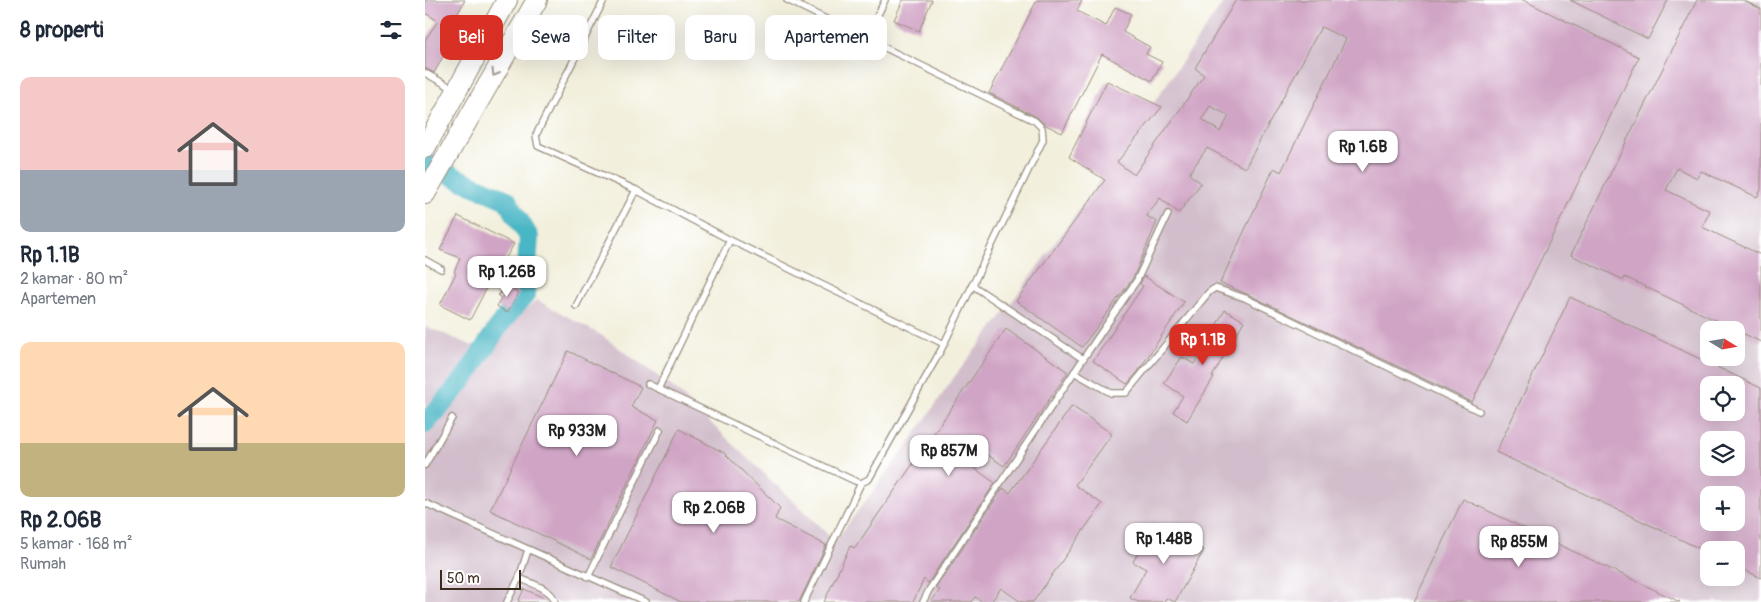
<!DOCTYPE html>
<html lang="id">
<head>
<meta charset="utf-8">
<style>
	:root { --surface:#fff; --page:#f6f6f7; --text:#1f2937; --muted:#747a83; --accent:#d93025 }
	body { margin:0; font-family:Pangolin,sans-serif; background:var(--page); color:var(--text); height:100vh; display:flex; flex-direction:column; font-size:19px; white-space:nowrap }
	* { box-sizing:border-box; margin:0 }
	p { font-size:16px; color:var(--muted) }
	.icon { flex:none; width:28px; height:28px; fill:none; stroke:currentColor; stroke-width:2; stroke-linecap:round; stroke-linejoin:round }
	.map { position:relative; flex:1; overflow:hidden }
	.sheet { display:flex; flex-direction:column; background:var(--surface); width:425px }
	.sheet>* { flex:none }
	.hud { position:absolute; left:15px; top:15px; width:475px; height:45px; display:flex; gap:10px }
	.needle { width:32px; rotate:101deg }
	.controls { position:absolute; left:1275px; top:321px; display:grid; gap:10px }
	.controls a { display:grid; place-items:center; width:45px; height:45px; border-radius:10px; background:var(--surface); box-shadow:0 5px 20px #0002; font-size:25px }
	.scale { position:absolute; left:15px; bottom:12px; width:81px; box-sizing:border-box; padding-left:5px; border:2px solid #3b2a1e; border-top:0; font-size:14px; line-height:18px; white-space:nowrap; color:#3b2a1e; -webkit-text-stroke:4px #fff; paint-order:stroke }
	.price { position:absolute; translate:-50% -42px; padding:0 11px; border-radius:10px; background:#fff; color:#222; font-size:16px; line-height:32px; filter:drop-shadow(0 1px 2px #0008) }
	.price::after { content:''; position:absolute; left:50%; top:30px; width:15px; height:11px; margin-left:-8px; background:inherit; clip-path:polygon(0 0,100% 0,50% 100%) }
	.price.on { background:var(--accent); color:#fff }
	ul { padding:0; list-style:none }
	li { display:grid; align-content:center; gap:10px; height:265px; padding:0 20px }
	li span { display:grid; place-items:center; height:155px; border-radius:10px; color:#555 }
	li>.icon { margin-inline-start:auto }
	span .icon { width:90px; height:90px; fill:#fffc; stroke-width:1 }
	li b { font-size:21px }
	h2 { display:flex; justify-content:space-between; align-items:center; height:60px; padding:0 20px; font-size:21px }
	.pill { padding:0 18px; border-radius:10px; background:var(--surface); box-shadow:0 5px 20px #0002; font-size:18px; line-height:45px }
	.pill.on { background:var(--accent); color:#fff }
	main { display:flex; flex:1; min-height:0 }
	.map>svg:first-child { display:block }
	.industrial { fill:#d1bdcb; fill-rule:evenodd }
	.lines { fill:none; stroke-linecap:round; stroke-linejoin:round }
	.river { stroke:#49b6c5; stroke-width:20 }
	.building { fill:#d0a4c5; fill-rule:evenodd }
	.service-casing { stroke:#968c7d; stroke-width:8 }
	.trunk-casing { stroke:#968c7d; stroke-width:22 }
	.service { stroke:#fff; stroke-width:5.5 }
	.trunk { stroke:#fff; stroke-width:20 }
	.oneway { stroke:#a79f9a }
</style>
</head>
<body>
<main>
<section class="sheet">
<h2>8 properti<svg class="icon" aria-label="filters" viewBox="0 0 24 24"><path d="M4 7h16M4 17h16"/><circle cx="9" cy="7" r="2"/><circle cx="15" cy="17" r="2"/></svg></h2>
<ul>
<li><span style="background:linear-gradient(#f6c9c9 60%,#9aa5b1 0)"><svg class="icon" aria-label="home" viewBox="0 0 24 24"><path d="M3 11l9-7 9 7M6 9v11h12V9"/></svg></span><div><b>Rp 1.1B</b><p>2 kamar · 80 m²</p><p>Apartemen</p></div></li>
<li><span style="background:linear-gradient(#ffd9b3 65%,#c2b280 0)"><svg class="icon" aria-label="home" viewBox="0 0 24 24"><path d="M3 11l9-7 9 7M6 9v11h12V9"/></svg></span><div><b>Rp 2.06B</b><p>5 kamar · 168 m²</p><p>Rumah</p></div></li>
</ul>
</section>
<div class="map">
<svg width="1336" height="602" viewBox="0 0 1336 602">
	<rect width="100%" height="100%" fill="#fff"/>
	<filter id="ink" filterUnits="userSpaceOnUse"><feTurbulence type="fractalNoise" baseFrequency=".02" numOctaves="2"/><feDisplacementMap in="SourceGraphic" scale="10" xChannelSelector="R" yChannelSelector="G"/><feConvolveMatrix kernelMatrix="1 2 1 2 8 2 1 2 1" color-interpolation-filters="sRGB"/></filter>
	<filter id="wash" filterUnits="userSpaceOnUse"><feTurbulence type="fractalNoise" baseFrequency=".0096" numOctaves="4" result="noise"/><feDisplacementMap in="SourceGraphic" scale="20" xChannelSelector="R" yChannelSelector="G"/><feGaussianBlur stdDeviation="1.12" result="paint"/><feColorMatrix in="noise" values="0 0 0 0 0 0 0 0 0 0 0 0 0 0 0 0 0 1.4 0 .05"/><feComposite in="paint" operator="in"/></filter>
	<g filter="url(#wash)">
		<rect width="100%" height="100%" fill="#f2efdc"/>
		<path class="industrial" d="M800,0H1336V602H0V328L2,327L46,345L71,346L91,317L112,300L176,335L249,388L410,541L477,453L530,376L578,314L664,196ZM1284,330H1311V358H1284ZM1284,385H1311V412H1284ZM1284,440H1311V468H1284ZM1284,495H1311V522H1284ZM1284,550H1311V578H1284Z"/>
		<g class="lines">
			<path class="river" d="M0,162L36,180L82,200L104,237L100,295L76,323L39,379L0,424"/>
		</g>
		<g id="blocks">
			<g class="building">
				<path d="M0,0H40L33,13L38,17L28,33L30,35L9,73L0,68V40L13,21L0,13Z"/>
				<path d="M478,0H507L494,31L469,20Z"/>
				<path d="M612,0H657L652,11L681,26L690,7L706,14L698,32L725,47L721,54L737,62L727,81L677,54L637,133L619,124L612,117L564,93Z"/>
				<path d="M811,0H1098L1214,57L1047,402L822,294L795,283L849,168L856,172L921,39L896,27L820,168L782,148L764,174L776,183L754,213L735,198L722,216L732,222L708,278L657,347L591,301L680,180L644,157L682,81L737,107L692,162L709,175L779,75L770,68ZM785,106L804,116L795,132L777,119Z"/>
				<path d="M1145,0H1243L1223,39Z"/>
				<path d="M1272,0H1318L1336,9V190L1332,197L1276,171L1272,178L1252,168L1241,190L1285,211L1277,227L1336,255V342L1200,277L1199,280L1146,255L1194,156Z"/>
				<path d="M33,216L89,244L72,273L66,271L59,288L61,289L45,320L15,305L31,273L29,272L35,258L15,250Z"/>
				<path d="M719,276L759,302L712,373L702,384L668,361L718,286L715,284Z"/>
				<path d="M80,285L94,293L82,313L72,306L76,298L73,296Z"/>
				<path d="M1145,297L1336,388V578L1311,566V550H1284V553L1071,452ZM1284,385H1311V412H1284ZM1284,440H1311V468H1284ZM1284,495H1311V522H1284Z"/>
				<path d="M800,310L819,321L787,377H789L762,421L748,412L758,396L739,383L757,357L769,364Z"/>
				<path d="M581,329L643,372L579,466L548,445L538,460L570,483L503,583L499,579L488,602H399L425,546L430,548Z"/>
				<path d="M143,351L216,387L206,407L233,420L166,559L65,510Z"/>
				<path d="M647,406L687,434L650,485L677,504L608,602H596L576,588L566,602H558L550,597L546,602H506L515,590L511,588L578,488L585,493Z"/>
				<path d="M254,429L299,453L355,508L350,519L401,545L374,602H256L186,567Z"/>
				<path d="M1038,499L1255,602H989Z"/>
				<path d="M729,522L779,550L750,602L741,598L739,602H713L705,598L721,569L708,562Z"/>
				<path d="M99,589L124,600L125,602H93Z"/>
			</g>
		</g>
	</g>
	<g filter="url(#ink)">
		<use href="#blocks" fill-opacity="0" stroke="#968c7d" stroke-width="1"/>
		<g class="lines">
			<g class="service-casing">
				<g id="service">
					<path d="M179,0L111,135L113,146L211,190L305,240L519,344"/>
					<path d="M441,39L460,0"/>
					<path d="M0,73L29,89"/>
					<path d="M0,260L16,269"/>
					<path d="M547,285L658,359"/>
					<path d="M151,306L211,190"/>
					<path d="M649,372L686,393H701L784,292L790,288L820,298L1054,411"/>
					<path d="M223,384L430,481L436,483L444,479L516,350L618,140L617,128L610,121L362,0"/>
					<path d="M233,389L305,240"/>
					<path d="M0,465L27,418"/>
					<path d="M0,503L221,602"/>
					<path d="M163,577L235,430"/>
					<path d="M94,578C105,583 128,589 130,602"/>
					<path d="M82,602L94,578L103,550"/>
					<path d="M379,602L436,483"/>
					<path d="M498,602L504,590L658,359L712,280L743,214"/>
				</g>
			</g>
			<g class="trunk-casing">
				<g id="trunk">
					<path d="M0,148L82,0"/>
					<path d="M0,194L112,0"/>
				</g>
			</g>
			<use href="#service" class="service"/>
			<use href="#trunk" class="trunk"/>
		</g>
		<defs><path id="oneway-chevron" d="M-2-3.5L2.5 0L-2 3.5" fill="none" stroke-width="1.6" stroke-linecap="round" stroke-linejoin="round" transform="scale(1.25)"/></defs>
		<use class="oneway" href="#oneway-chevron" transform="translate(70 73) rotate(120)"/>
	</g>
</svg>
<div class="controls">
<a><svg class="needle" viewBox="-14 -14 28 28"><path d="M0-13l5 13h-10z" fill="#e53935"/><path d="M0 13l5-13h-10z" fill="#747a83"/></svg></a>
<a><svg class="icon" aria-label="locate" viewBox="0 0 24 24"><circle cx="12" cy="12" r="6"/><path d="M12 2v4M12 18v4M2 12h4M18 12h4"/></svg></a>
<a><svg class="icon" aria-label="layers" viewBox="0 0 24 24"><path d="M12 4l9 5-9 5-9-5zM3 14l9 5 9-5"/></svg></a>
<a>+</a>
<a>−</a>
</div>
<div class="scale">50 m</div>
<b class="price" style="left:938px;top:173px">Rp 1.6B</b>
<b class="price" style="left:82px;top:298px">Rp 1.26B</b>
<b class="price on" style="left:778px;top:366px">Rp 1.1B</b>
<b class="price" style="left:152px;top:457px">Rp 933M</b>
<b class="price" style="left:524px;top:477px">Rp 857M</b>
<b class="price" style="left:289px;top:534px">Rp 2.06B</b>
<b class="price" style="left:739px;top:565px">Rp 1.48B</b>
<b class="price" style="left:1094px;top:568px">Rp 855M</b>
<div class="hud">
<a class="pill on">Beli</a>
<a class="pill">Sewa</a>
<a class="pill">Filter</a>
<a class="pill">Baru</a>
<a class="pill">Apartemen</a>
</div>
</div>
</main>
</body>
</html>
